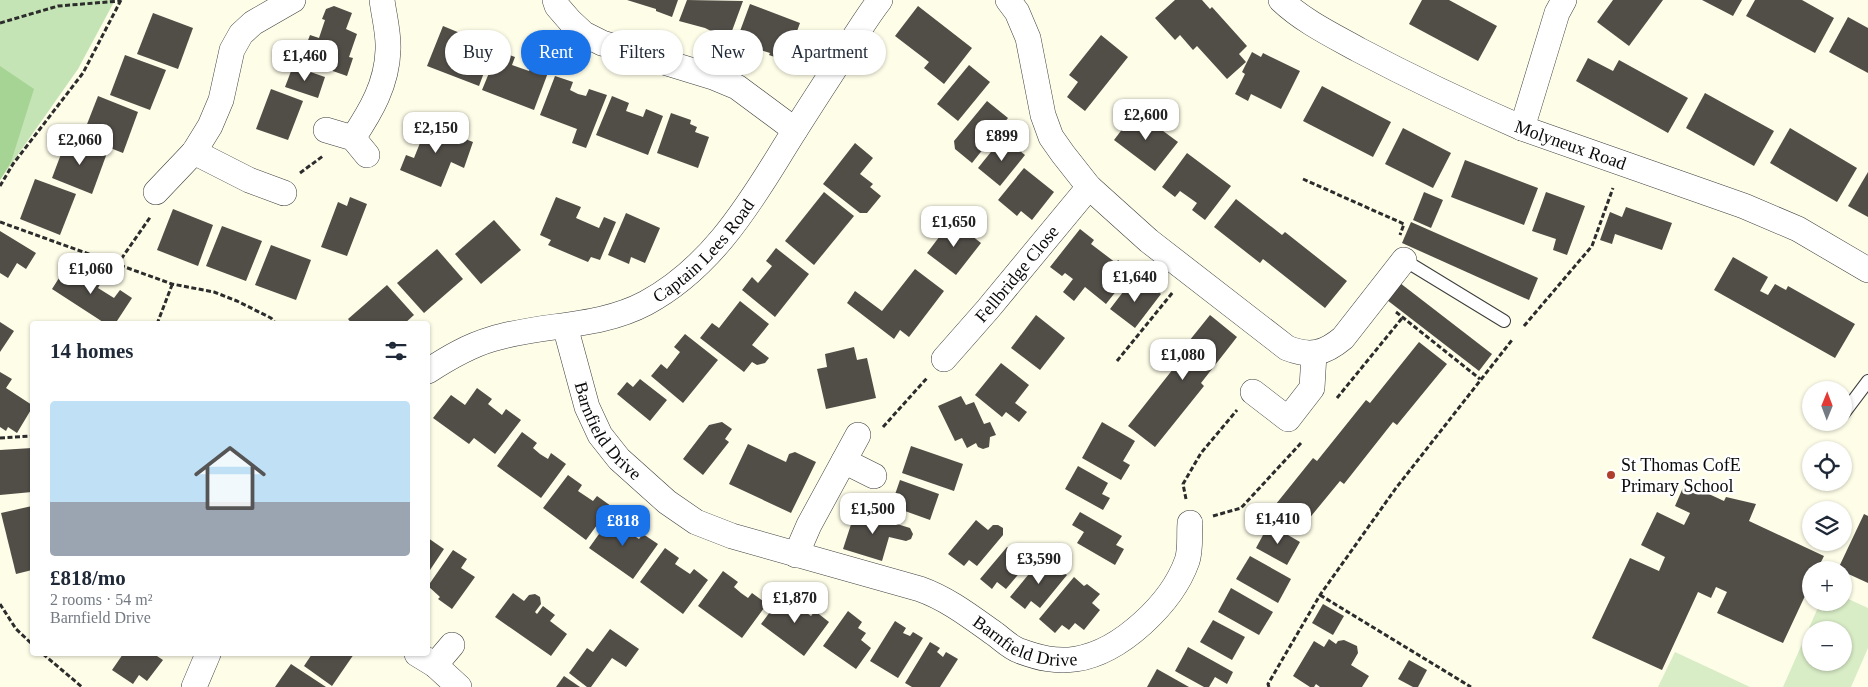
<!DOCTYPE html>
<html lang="en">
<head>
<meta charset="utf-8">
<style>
	:root { --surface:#fff; --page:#f6f6f7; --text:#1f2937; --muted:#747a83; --accent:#1a73e8 }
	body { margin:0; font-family:"Times New Roman",serif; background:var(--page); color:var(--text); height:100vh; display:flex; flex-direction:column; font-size:19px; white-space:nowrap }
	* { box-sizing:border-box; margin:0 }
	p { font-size:16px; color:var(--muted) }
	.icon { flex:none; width:28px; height:28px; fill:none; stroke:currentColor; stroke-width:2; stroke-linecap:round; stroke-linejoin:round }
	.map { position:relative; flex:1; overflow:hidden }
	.panel { position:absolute; left:30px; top:321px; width:400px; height:335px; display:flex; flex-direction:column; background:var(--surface); border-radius:5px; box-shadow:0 1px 4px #0004 }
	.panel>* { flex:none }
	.top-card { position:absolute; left:445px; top:30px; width:475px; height:45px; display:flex; gap:10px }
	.needle { width:32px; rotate:1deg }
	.tools { position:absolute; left:1802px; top:381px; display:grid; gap:10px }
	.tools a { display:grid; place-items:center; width:50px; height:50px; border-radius:50%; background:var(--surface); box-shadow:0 1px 4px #0004; font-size:25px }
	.price { position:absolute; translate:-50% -42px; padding:0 11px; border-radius:10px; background:#fff; color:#222; font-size:16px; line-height:32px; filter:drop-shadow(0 1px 2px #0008) }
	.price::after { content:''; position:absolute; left:50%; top:30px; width:15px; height:11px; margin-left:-8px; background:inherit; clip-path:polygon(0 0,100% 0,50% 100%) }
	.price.selected { background:var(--accent); color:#fff }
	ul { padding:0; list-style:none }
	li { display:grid; align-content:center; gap:10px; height:265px; padding:0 20px }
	li span { display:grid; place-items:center; height:155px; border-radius:5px; color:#555 }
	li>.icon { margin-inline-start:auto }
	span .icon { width:90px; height:90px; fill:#fffc; stroke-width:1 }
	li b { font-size:21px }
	h2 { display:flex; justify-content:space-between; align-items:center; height:60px; padding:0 20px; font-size:21px }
	.tag { padding:0 18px; border-radius:22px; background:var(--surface); box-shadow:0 1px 4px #0004; font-size:18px; line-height:45px }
	.tag.selected { background:var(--accent); color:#fff }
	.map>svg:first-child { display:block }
	.green { fill:#c5e4b5 }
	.forest { fill:#a6d495 }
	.pitch { fill:#d8ecc6; fill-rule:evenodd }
	.building { fill:#514d47 }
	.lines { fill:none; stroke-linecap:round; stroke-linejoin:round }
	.service-casing { stroke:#3d3d3d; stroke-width:14 }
	.minor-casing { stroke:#3d3d3d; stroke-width:26 }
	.path { stroke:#2c2c2c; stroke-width:3; stroke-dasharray:5 2.5; stroke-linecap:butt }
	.service { stroke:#fff; stroke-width:12 }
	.minor { stroke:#fff; stroke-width:25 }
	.poi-dot { fill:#af3f2c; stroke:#fff; stroke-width:2 }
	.labels { text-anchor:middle; stroke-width:5; stroke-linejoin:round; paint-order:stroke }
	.street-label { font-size:18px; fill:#0a0a0a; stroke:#fff }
	.poi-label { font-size:18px; fill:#0a0a0a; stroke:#fff; text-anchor:start }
</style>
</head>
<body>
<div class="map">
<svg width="1868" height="687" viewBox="0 0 1868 687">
	<rect width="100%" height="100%" fill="#fefde8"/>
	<path class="green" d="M0,0H115L78,69L0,180Z"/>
	<path class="forest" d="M0,66L34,89L11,162L0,180Z"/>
	<g class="pitch">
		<path d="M1844,597L1868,608V648L1851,687H1783L1820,603L1844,602ZM1811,630H1844V662H1811Z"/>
		<path d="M1675,652L1750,687H1658Z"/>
	</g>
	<g class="building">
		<path d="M627,0H678L672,17L656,11V9Z"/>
		<path d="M687,0L743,1L729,39L712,33L713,32L705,28L679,21Z"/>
		<path d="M1175,0H1202L1210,9L1212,7L1247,46L1239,54L1246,62L1227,79L1197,46L1193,50L1180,35L1175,40L1155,18Z"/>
		<path d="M1422,0H1449L1497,26L1478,61L1409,24Z"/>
		<path d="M1613,0H1663L1629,46L1597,22Z"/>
		<path d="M1702,0H1742L1733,16Z"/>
		<path d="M1755,0H1802L1834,18L1815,53L1746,16Z"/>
		<path d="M750,4L800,23L786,61L769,55L770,53L736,42Z"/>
		<path d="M334,6L352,13L346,29L357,34L349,57L353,58L347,76L310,63L311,59L302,56L310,35L319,38L325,20L322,19L326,9Z"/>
		<path d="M918,6L972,48L944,84L924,68L929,62L895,36Z"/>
		<path d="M153,13L193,28L178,69L137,54Z"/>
		<path d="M1848,17L1868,28V73L1829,52Z"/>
		<path d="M443,26L460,33L457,41L473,47L476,39L494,46L479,86L427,66Z"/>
		<path d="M1101,35L1128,57L1085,111L1067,97L1078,82L1069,75Z"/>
		<path d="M498,51L515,57L512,65L529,71L532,64L549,70L534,110L482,90Z"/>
		<path d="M1252,52L1261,57L1263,53L1300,71L1281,109L1251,94L1248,101L1235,94L1245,74L1242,72Z"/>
		<path d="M125,55L166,70L150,110L110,95Z"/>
		<path d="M1588,58L1613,71L1619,60L1688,98L1668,133L1576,81Z"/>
		<path d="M969,65L990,82L958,121L937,104Z"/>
		<path d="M293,66L325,77L318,98L285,87Z"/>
		<path d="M555,76L573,82L570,90L578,94L586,96L589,89L607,95L586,148L572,143L577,129L540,115Z"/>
		<path d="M1322,86L1391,122L1373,157L1303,121Z"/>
		<path d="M271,89L303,101L288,140L256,129Z"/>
		<path d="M1705,93L1774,131L1754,166L1686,128Z"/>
		<path d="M98,96L138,112L123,153L82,137Z"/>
		<path d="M612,96L629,103L626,111L643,117L646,109L663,116L648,155L596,135Z"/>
		<path d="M987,101L1008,118L972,163L955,149L954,141Z"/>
		<path d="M1136,111L1178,142L1155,171L1114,140Z"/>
		<path d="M671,113L691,120L690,124L697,127L695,132L709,137L698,168L657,153Z"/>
		<path d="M421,122L473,142L464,168L451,162L441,187L400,170L406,155L414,158L420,143L413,140Z"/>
		<path d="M1403,128L1451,153L1433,188L1385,164Z"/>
		<path d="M1790,128L1857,168L1837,202L1770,163Z"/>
		<path d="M1003,137L1025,155L1000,186L978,168Z"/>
		<path d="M67,138L107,153L92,194L52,178Z"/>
		<path d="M855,143L873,158L860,174L873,184L870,187L881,196L867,213H860L823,184Z"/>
		<path d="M1187,153L1231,186L1205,220L1192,210L1197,203L1180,191L1175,197L1162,187Z"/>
		<path d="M1465,160L1538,188L1524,225L1451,197Z"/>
		<path d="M1024,168L1054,192L1032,220L1021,211L1017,216L998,200Z"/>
		<path d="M1868,172V217L1848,206Z"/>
		<path d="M35,179L76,194L60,235L20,219Z"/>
		<path d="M824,192L854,216L814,265L785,241Z"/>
		<path d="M1424,192L1443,200L1431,228L1413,220Z"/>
		<path d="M1546,192L1585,206L1567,255L1553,250L1556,239L1532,231Z"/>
		<path d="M350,197L367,204L347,256L321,247L338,202L347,206Z"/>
		<path d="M556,197L581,207L576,218L599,228L604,217L616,222L600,260L591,257L588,262L548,245L551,240L540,235Z"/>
		<path d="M1236,199L1282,235L1285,232L1347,281L1325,308L1263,259L1260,263L1214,227Z"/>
		<path d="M1626,207L1672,223L1662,250L1615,234L1612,244L1600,240L1610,212L1622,217Z"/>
		<path d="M173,209L213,225L198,266L157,250Z"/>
		<path d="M626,213L660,228L645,263L631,257L629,264L608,255Z"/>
		<path d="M494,220L521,250L481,284L455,254Z"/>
		<path d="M952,220L981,243L956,275L927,253Z"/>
		<path d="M1411,222L1538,278L1529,300L1402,243Z"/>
		<path d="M222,226L262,241L246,281L206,266Z"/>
		<path d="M1080,229L1094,240L1091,244L1116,263L1118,260L1132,271L1106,304L1085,287L1074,301L1063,292L1073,279L1065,273L1062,276L1050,267Z"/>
		<path d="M0,231L36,253L26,269L17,263L8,278L0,273Z"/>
		<path d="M271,245L311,260L296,300L255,285Z"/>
		<path d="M776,248L809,274L775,317L742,290L752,277L758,283L772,266L766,261Z"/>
		<path d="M437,249L463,279L424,313L397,283Z"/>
		<path d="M1733,257L1768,277L1760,291L1768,295L1775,284L1786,290L1788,286L1855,324L1835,358L1714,290Z"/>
		<path d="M80,264L103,279L98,288L114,298L120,290L132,298L115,324H106L52,289L66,267L74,272Z"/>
		<path d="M915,269L944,291L909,337L900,330L894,339L847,303L855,291L882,311Z"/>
		<path d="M1133,279L1144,287L1147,283L1161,294L1135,328L1110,309Z"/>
		<path d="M1400,283L1492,354L1479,371L1387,300Z"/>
		<path d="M387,285L414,315L404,324H352L348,319Z"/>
		<path d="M740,301L769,324L752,345L769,358L765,363L757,365L752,362L744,372L700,338L712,323L719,328Z"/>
		<path d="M1036,315L1065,338L1040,370L1011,348Z"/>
		<path d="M1210,315L1237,337L1201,383L1204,386L1155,447L1128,426L1177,364L1173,361Z"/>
		<path d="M0,322L14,331L0,352Z"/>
		<path d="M685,334L718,360L683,403L651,376L661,364L667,369L680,352L674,347Z"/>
		<path d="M1419,342L1447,364L1397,425L1393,422L1344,484L1340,481L1303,526L1276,504L1313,458L1317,461L1366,400L1370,403Z"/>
		<path d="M854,347L857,360L867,358L876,398L826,409L817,369L827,367L825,354Z"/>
		<path d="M1001,363L1029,385L1015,403L1027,412L1019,422L1006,412L1002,417L975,395Z"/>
		<path d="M0,372L12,379L6,388L32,405V408L17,433L8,427L6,431L0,427Z"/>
		<path d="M640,379L667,400L650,421L617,394L627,382L633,387Z"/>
		<path d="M477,388L492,399L488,404L502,415L506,409L521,420L495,454L474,438L469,444L433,418L451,395L465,405Z"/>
		<path d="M961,396L966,405L974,402L984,424L990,422L996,435L990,437L989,447L983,449L978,447L976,443L967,448L962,438L955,441L938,406Z"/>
		<path d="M722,422L732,429L725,439L729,442L703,475L683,459L709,425Z"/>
		<path d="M1102,422L1135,441L1123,461L1130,465L1121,480L1082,458Z"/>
		<path d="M522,432L537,443L533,448L540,454L548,459L551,453L566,464L541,498L497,466Z"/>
		<path d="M748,444L786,462L789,454L795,452L816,462L791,513L729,484Z"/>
		<path d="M911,446L963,464L954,491L902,473Z"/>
		<path d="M32,448V492L0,495V450Z"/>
		<path d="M1078,466L1108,483L1102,494L1110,498L1103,510L1065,489Z"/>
		<path d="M568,475L582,485L578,491L593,501L597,496L611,506L586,540L543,508Z"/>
		<path d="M900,480L939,494L930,520L891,506Z"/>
		<path d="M1685,483L1724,501L1726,497L1756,504L1749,521L1824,556L1817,570H1811V583L1783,643L1717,613L1727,592L1716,587L1711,598L1698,592L1662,670L1592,638L1630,558L1659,571L1665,557L1641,545L1657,512L1684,525L1690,513L1675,506Z"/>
		<path d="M32,506V570L16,574L1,513Z"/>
		<path d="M856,509L898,522L897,524L910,528L913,534L911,539L906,541L889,537L882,561L843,549Z"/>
		<path d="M1080,512L1122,536L1116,545L1124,549L1115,565L1077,543L1084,532L1072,525Z"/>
		<path d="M614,513L628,524L624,529L639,539L643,534L658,544L633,579L589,548Z"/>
		<path d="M1864,514L1868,516V583L1844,572V570L1838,569Z"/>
		<path d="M976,520L988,530L993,525H998L1003,528V535L977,566L969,560L964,566L948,554Z"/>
		<path d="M1269,524L1300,542L1287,565L1256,548Z"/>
		<path d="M428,538L444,549L428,573Z"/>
		<path d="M1007,547L1027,564L1006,589L997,582L992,589L980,579Z"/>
		<path d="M665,548L679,558L675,564L690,574L694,569L708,580L683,614L640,582Z"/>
		<path d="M453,550L467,559L461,568L475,577L452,609L438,599L440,597L428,586Z"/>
		<path d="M1250,556L1291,579L1278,603L1236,579Z"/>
		<path d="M1042,558L1053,568L1055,565L1067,575L1040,608L1031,601L1025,609L1010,597Z"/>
		<path d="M723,571L738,582L734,587L741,593L748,598L752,593L767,604L742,638L698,606Z"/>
		<path d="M1074,577L1084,586L1087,584L1100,594L1092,603L1100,610L1084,630L1075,623L1069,630L1062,625L1055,633L1039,619Z"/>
		<path d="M1231,588L1273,612L1259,635L1218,612Z"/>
		<path d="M786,590L800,600L797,606L811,616L815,611L829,622L804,656L761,624Z"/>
		<path d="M513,593L524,601L529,595L535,594L540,597L541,604L535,612L537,614L543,606L555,615L550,621L567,634L551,656L495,617Z"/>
		<path d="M1323,604L1344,616L1333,635L1312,623Z"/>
		<path d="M848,611L862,622L858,628L866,633L861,640L871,648L856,669L823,646Z"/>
		<path d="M1213,620L1245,637L1232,660L1200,642Z"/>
		<path d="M895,621L906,628L903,633L910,636L913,632L923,638L898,678L870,661Z"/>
		<path d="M610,629L639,649L626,667L612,658L591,687H587L569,673L587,648L593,652Z"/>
		<path d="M1329,639L1336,644L1338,641L1344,640L1357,646L1358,653L1351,665L1369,676L1362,687H1320L1316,684L1314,687H1310L1293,676L1314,641L1324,647Z"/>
		<path d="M930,642L940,648L937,652L943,657L946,652L958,659L940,687H912L905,683Z"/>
		<path d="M1188,647L1233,672L1227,684L1215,677L1209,687H1204L1175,671Z"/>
		<path d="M123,654H154L163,660L147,681L139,675L133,684L112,670Z"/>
		<path d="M312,654H354L332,686L304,666Z"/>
		<path d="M1409,660L1427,670L1418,687H1413L1398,679Z"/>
		<path d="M291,664L326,687H275Z"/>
		<path d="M1157,669L1189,687H1147Z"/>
		<path d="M564,676L580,687H556Z"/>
	</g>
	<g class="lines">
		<g class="service-casing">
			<g id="service">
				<path d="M1404,260L1504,321"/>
				<path d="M1844,413L1868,381"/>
			</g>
		</g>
		<g class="minor-casing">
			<g id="minor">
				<path d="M555,0L557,6L570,21L584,34L602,43L713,77L737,87L795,130"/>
				<path d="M1008,0L1017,12L1028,38L1043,115L1051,137L1063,154L1089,187L1149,241L1287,348C1310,357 1324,354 1343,338L1404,260"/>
				<path id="s1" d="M1281,0C1303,21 1332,35 1359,50C1412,78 1467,104 1522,128L1744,206L1798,229L1868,270"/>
				<path d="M1522,128L1557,13L1564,0"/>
				<path d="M326,130L353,138L367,155"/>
				<path d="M353,138C371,111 387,84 388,50C389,34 384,16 382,0"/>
				<path d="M194,152L249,180L284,193"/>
				<path d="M156,192L194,152L210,126L221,100L232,50L241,34L253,23L293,0"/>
				<path id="s2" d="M565,326L587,407L600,435L619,459L667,502L696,522L732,536L920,589C948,599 971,617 995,634C1003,640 1011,648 1020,651C1039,658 1056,662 1076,659C1121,652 1172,603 1187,561C1191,550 1189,535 1190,523"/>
				<path id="s3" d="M944,359L988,309L1089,187"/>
				<path id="s4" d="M428,371C448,358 468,346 492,339C543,323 597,329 646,303C707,270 744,213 779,156C799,123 821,90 842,57C854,38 866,18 880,0"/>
				<path d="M1253,392L1288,419L1312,388L1314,354"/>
				<path d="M844,461L874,476"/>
				<path d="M796,555L809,525L858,435"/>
				<path d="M417,654L435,665L459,687"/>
				<path d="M435,665L452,645"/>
				<path d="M194,687L208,654"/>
			</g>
		</g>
		<g class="path">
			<path d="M0,23L58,6L120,1"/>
			<path d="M300,173L323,156"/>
			<path d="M1303,179L1404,224L1400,235"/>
			<path d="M0,186L13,164L83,73L121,0"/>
			<path d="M0,222L172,284L214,292L237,301L271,318L276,324"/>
			<path d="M117,265L151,216"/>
			<path d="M1396,312L1480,379"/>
			<path d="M157,324L172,285"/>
			<path d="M1524,326L1592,246L1613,188"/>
			<path d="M1117,361L1173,292"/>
			<path d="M1337,398L1403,317"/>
			<path d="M883,427L927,378"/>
			<path d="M0,438L32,436"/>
			<path d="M1186,499L1183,484L1201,453L1237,410"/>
			<path d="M1213,516L1241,508L1302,442"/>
			<path d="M1320,595L1471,687"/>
			<path d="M0,604L16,629L32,644"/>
			<path d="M43,654L82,687"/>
			<path d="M1269,687L1268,684L1320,595L1396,488L1512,340"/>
		</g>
		<use href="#service" class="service"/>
		<use href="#minor" class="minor"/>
	</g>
	<circle class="poi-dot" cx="1611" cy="475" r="5"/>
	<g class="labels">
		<g class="street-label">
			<text dy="6" stroke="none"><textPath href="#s1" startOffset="325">Molyneux Road</textPath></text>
			<text dy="6" stroke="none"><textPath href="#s4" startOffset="309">Captain Lees Road</textPath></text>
			<text dy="6" stroke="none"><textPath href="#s3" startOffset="112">Fellbridge Close</textPath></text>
			<text dy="6" stroke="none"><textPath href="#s2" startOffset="115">Barnfield Drive</textPath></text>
			<text dy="6" stroke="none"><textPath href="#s2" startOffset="599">Barnfield Drive</textPath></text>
		</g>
		<g class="poi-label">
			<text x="1621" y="471">St Thomas CofE<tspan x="1621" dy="21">Primary School</tspan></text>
		</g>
	</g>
</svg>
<div class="tools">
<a><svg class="needle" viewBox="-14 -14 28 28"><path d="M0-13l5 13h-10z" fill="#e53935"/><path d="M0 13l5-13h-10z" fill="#747a83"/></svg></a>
<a><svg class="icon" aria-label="locate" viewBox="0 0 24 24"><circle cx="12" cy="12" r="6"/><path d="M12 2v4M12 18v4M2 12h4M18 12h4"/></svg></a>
<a><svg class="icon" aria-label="layers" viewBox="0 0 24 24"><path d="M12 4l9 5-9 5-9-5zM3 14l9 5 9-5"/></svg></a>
<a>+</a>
<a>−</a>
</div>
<b class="price" style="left:305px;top:82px">£1,460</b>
<b class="price" style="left:1146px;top:141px">£2,600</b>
<b class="price" style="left:436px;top:154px">£2,150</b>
<b class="price" style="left:1002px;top:162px">£899</b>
<b class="price" style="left:80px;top:166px">£2,060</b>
<b class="price" style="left:954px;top:248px">£1,650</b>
<b class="price" style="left:91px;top:295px">£1,060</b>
<b class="price" style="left:1135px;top:303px">£1,640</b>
<b class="price" style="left:1183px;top:381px">£1,080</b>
<b class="price" style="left:873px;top:535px">£1,500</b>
<b class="price" style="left:1278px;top:545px">£1,410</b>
<b class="price selected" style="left:623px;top:547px">£818</b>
<b class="price" style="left:1039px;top:585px">£3,590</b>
<b class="price" style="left:795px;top:624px">£1,870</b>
<div class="top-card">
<a class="tag">Buy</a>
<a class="tag selected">Rent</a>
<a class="tag">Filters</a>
<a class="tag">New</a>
<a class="tag">Apartment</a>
</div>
<section class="panel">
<h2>14 homes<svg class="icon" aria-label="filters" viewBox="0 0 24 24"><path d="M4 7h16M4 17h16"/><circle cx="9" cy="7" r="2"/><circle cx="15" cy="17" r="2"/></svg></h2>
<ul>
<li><span style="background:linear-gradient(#bfe0f5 65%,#9aa5b1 0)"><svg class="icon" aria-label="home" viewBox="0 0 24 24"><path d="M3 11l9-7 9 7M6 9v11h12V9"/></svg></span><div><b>£818/mo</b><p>2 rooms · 54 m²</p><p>Barnfield Drive</p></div></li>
</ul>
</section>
</div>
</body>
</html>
